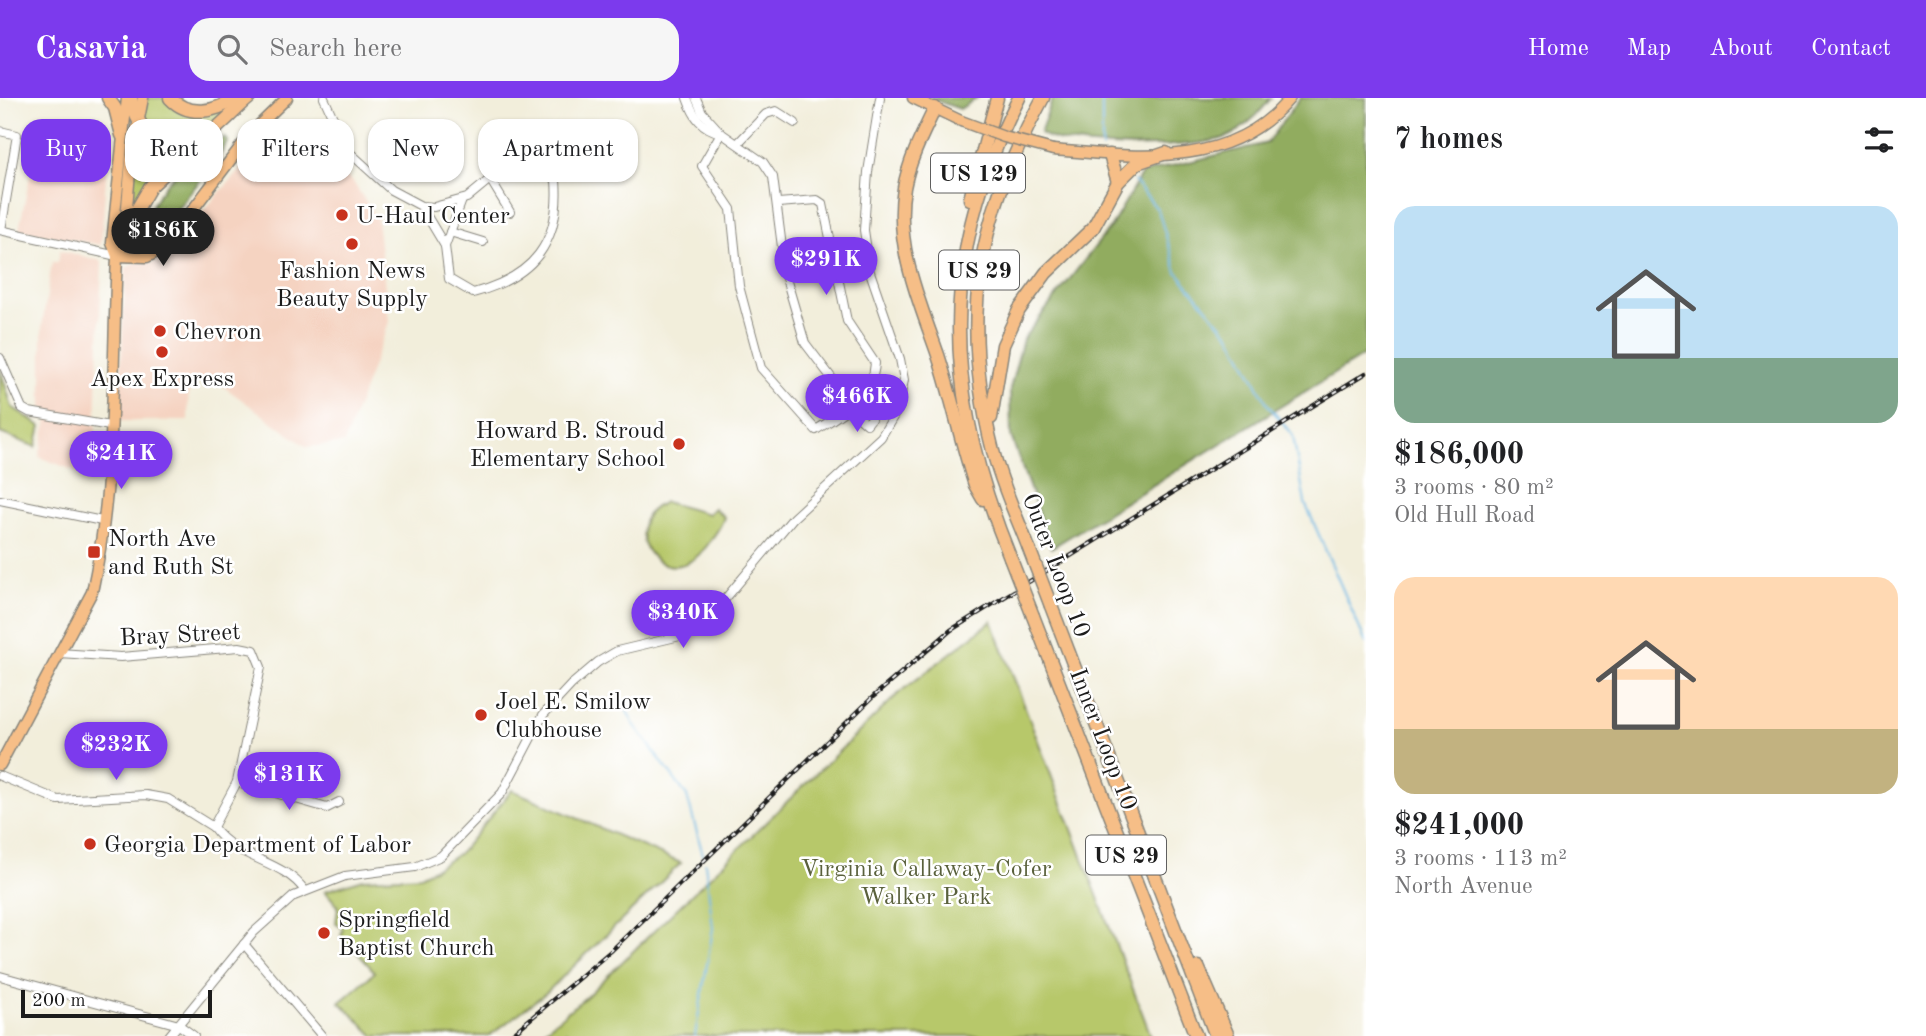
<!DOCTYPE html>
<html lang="en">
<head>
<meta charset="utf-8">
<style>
	:root { --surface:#fff; --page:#f6f6f6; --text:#202124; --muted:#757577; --accent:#7c3aed }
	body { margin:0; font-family:"Old Standard TT",serif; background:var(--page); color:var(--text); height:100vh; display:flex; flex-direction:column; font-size:26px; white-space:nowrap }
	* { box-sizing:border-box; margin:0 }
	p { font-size:23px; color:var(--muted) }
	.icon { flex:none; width:38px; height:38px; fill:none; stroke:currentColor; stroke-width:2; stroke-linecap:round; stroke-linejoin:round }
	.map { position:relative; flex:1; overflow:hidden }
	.drawer { display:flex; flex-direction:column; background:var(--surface); width:560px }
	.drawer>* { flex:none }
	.top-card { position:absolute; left:21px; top:21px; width:665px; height:63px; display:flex; gap:14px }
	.scale { position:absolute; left:21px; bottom:18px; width:191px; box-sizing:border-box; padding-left:7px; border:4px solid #1c1c1c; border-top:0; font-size:19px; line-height:24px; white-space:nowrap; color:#1c1c1c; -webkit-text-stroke:5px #fff; paint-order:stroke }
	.price { position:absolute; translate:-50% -60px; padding:0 16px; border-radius:24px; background:var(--accent); color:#fff; font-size:23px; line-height:46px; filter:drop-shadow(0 2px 4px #0008) }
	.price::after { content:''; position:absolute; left:50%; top:42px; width:21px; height:16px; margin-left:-10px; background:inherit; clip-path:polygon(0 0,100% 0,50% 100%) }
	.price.on { background:#222; color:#fff }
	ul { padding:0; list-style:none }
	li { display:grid; align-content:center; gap:14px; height:371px; padding:0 28px }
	li span { display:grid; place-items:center; height:217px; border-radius:21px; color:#555 }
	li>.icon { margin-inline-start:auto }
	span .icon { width:126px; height:126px; fill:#fffc; stroke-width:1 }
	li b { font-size:30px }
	h2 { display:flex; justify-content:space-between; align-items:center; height:84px; padding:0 28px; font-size:30px }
	.tag { padding:0 24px; border-radius:21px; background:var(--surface); box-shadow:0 2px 5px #0004; font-size:24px; line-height:63px }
	.tag.on { background:var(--accent); color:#fff }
	header { display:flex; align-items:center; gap:42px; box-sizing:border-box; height:98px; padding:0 35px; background:var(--accent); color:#fff }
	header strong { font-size:33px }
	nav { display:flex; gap:38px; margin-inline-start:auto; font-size:24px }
	.search { width:490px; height:63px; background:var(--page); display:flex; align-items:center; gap:18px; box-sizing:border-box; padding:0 24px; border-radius:21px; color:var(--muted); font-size:26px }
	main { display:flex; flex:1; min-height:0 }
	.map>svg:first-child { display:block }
	.built { fill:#f5d3c1 }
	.green { fill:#b7c86b; stroke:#6a7244; stroke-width:2 }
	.forest { fill:#91ac5f; stroke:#56643e; stroke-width:2 }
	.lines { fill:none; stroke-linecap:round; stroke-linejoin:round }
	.stream { stroke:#66b4e0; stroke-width:2 }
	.minor-casing { stroke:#87857c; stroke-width:10 }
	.major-casing { stroke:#87857c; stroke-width:13 }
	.highway-casing { stroke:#87857c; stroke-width:15 }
	.minor { stroke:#fff; stroke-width:8 }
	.major { stroke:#f6be87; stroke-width:10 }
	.highway { stroke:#f6be87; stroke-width:12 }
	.rail-casing { stroke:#1c1c1c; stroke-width:4.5 }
	.rail { stroke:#fff; stroke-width:2; stroke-dasharray:5; stroke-linecap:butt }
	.major-bridge-casing { stroke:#87857c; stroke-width:13; stroke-linecap:butt }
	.highway-bridge-casing { stroke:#87857c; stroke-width:15; stroke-linecap:butt }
	.major-bridge { stroke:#f6be87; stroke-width:10 }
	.highway-bridge { stroke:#f6be87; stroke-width:12 }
	.poi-dot { fill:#c8321e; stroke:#fff; stroke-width:2.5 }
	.labels { text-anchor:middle; stroke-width:5; stroke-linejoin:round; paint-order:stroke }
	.shield { fill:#fff; stroke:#606060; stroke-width:2 }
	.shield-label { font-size:23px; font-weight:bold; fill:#1c1c1c }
	.poi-label { font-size:24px; fill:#1c1c1c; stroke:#fff; text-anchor:start }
	.street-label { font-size:24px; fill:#1c1c1c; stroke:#fff }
	.park-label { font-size:24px; fill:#5a613c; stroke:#fff }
</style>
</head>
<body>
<header>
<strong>Casavia</strong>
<div class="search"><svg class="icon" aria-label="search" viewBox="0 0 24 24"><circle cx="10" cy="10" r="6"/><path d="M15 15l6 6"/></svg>Search here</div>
<nav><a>Home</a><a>Map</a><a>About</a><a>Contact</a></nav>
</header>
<main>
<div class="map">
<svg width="1366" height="938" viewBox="0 0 1366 938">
	<rect width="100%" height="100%" fill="#fff"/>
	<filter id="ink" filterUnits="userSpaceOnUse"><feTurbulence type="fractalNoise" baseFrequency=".0143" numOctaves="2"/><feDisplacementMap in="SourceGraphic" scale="14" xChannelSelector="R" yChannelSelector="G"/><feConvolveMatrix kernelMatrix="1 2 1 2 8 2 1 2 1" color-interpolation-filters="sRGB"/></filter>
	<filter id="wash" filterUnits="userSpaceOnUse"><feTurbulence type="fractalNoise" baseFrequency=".00686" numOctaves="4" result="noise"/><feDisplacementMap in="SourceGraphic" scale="28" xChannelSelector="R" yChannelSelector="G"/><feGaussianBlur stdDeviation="1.57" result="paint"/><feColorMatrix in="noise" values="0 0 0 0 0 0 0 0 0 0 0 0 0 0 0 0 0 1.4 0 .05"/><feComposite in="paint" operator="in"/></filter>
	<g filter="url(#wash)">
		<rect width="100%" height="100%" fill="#f2eedb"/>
		<g class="built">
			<path d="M270,54L300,77L320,56L353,84L377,121L389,224L344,345L307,349L220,286L189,281L188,323H118L126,170L136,165H152L166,155L247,64Z"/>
			<path d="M33,63L107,66L101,147L19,132Z"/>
			<path d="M60,152L102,163L94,380L39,359L50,313L42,310V229L52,164H58Z"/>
		</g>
		<g class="green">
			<path d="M147,0H164L176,11L245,0L198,38L172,43L142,26Z"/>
			<path d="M140,32L188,47L133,107V75Z"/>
			<path d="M0,270L12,309L41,328L36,349L0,335Z"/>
			<path d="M665,404L708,416L714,410L724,419C722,427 716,435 711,442C667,509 610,427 665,404Z"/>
			<path d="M992,523L1151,938H568L566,934L564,938H537L586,899L899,595Z"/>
			<path d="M512,692L681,765L547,894L489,938H374L340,904L375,874L341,837L343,831L336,825L338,808L325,793L363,781L420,778L438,769L461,754Z"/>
		</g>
		<g class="forest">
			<path d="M929,0H977L960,11Z"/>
			<path d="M1053,0H1271C1261,14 1243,32 1227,39C1197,51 1065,54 1040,35Z"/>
			<path d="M1300,0H1366V256L1051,450L1011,338L1010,291L1023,241L1112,127L1142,75L1267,45Z"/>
			<path d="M225,40L228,43L218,60L162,130L152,134L146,130C151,89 186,68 216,42Z"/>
		</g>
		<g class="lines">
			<g class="stream">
				<path d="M1102,0V51"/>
				<path d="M1134,83L1158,112L1177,174L1232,240L1268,307L1293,338L1305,405L1366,545"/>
				<path d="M619,597L633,625L687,698L703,757"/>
				<path d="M695,938L713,830L705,765"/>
			</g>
		</g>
	</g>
	<g filter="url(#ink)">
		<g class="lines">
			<g class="minor-casing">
				<g id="minor">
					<path d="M324,0L348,53L391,92L421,108L434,109L467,100L490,81L516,71L540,69L556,82C561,145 533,179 473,195L449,181L445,148L421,108"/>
					<path d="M687,0C694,19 701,30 721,35"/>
					<path d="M696,0L702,14L721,35L763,64L773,79L786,180L805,245L853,308L856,316L867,326L871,321"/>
					<path d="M0,33L17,37L1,132"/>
					<path d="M721,35L702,68L731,111L739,188L761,270L816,332C843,314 873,300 875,265L847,223L823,106L817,102L778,105"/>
					<path d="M738,45L766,16L776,13L795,25"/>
					<path d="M490,81L510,114"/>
					<path d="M0,132L117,158"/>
					<path d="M450,134L483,144"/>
					<path d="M445,148L462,102"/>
					<path d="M0,260L22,310L29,314L110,328"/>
					<path d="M0,402L102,423"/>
					<path d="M59,555L121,559L239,549L254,552L261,569L237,684L213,729C236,762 283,761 305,793"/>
					<path d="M0,678L58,702L146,697L168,701L213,729"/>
					<path d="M237,684L327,710L339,704"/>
					<path d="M244,846L322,938"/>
					<path d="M0,878L179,927L194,938"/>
					<path d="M169,938L254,834L294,798L345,778L415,769L441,758L502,695L543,617L571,587L598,564L617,553L680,538L705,525L793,420L881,339L898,311L904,282L900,261L870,174L864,132L868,74L880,0"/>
				</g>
			</g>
			<g class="major-casing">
				<g id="major">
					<path d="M913,0L961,23"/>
					<path d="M1053,52C1137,59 1231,72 1290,0"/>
					<path d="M117,158L147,159L163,151L251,35L287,0"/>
					<path d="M117,158L124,144L131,62L143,0"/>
					<path d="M0,667L92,494C116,385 112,269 117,158L112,145L127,0"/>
				</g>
			</g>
			<g class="highway-casing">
				<g id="highway">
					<path d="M108,0L115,10L122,37"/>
					<path d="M131,0C137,34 163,57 198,42C216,35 234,12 249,0"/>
					<path d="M170,0C189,20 216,14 236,0"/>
					<path d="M935,10C923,35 909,62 904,90C894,147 920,205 938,257C952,300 961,344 975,387L983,401"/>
					<path d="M1110,57L1118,84"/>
					<path d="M970,101L997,0"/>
					<path d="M125,132L150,89L200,42"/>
					<path d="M991,320L1003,247L1019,212L1046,175L1093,130L1118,84L1137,65L1166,55"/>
					<path d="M1028,448C1016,417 1001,385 993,353C959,219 977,120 1043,0"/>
					<path d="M1010,459C944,297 937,158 1019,0"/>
					<path d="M1051,508L1216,938"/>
					<path d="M1033,518L1196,938"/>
					<path d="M1198,869L1228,938"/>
				</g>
			</g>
			<use href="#minor" class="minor"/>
			<use href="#major" class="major"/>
			<use href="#highway" class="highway"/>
			<g class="rail-casing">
				<path id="rail" d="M510,938L612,852L874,598L951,532L1366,275"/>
			</g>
			<use href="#rail" class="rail"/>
			<g class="major-bridge-casing">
				<path id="major-bridge" d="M961,23L1004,39L1053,52"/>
			</g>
			<g class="highway-bridge-casing">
				<g id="highway-bridge">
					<path d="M1028,448L1051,508"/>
					<path d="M1010,459L1033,518"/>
				</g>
			</g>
			<use href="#major-bridge" class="major-bridge"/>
			<use href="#highway-bridge" class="highway-bridge"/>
		</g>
	</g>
	<g class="poi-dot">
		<circle cx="342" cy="117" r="7"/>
		<circle cx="352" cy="146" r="7"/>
		<circle cx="160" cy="233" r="7"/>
		<circle cx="162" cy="254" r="7"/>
		<circle cx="679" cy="346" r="7"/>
		<rect x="87" y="447" width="14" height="14" rx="3.5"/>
		<circle cx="481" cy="617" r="7"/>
		<circle cx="90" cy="746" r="7"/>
		<circle cx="324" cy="835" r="7"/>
	</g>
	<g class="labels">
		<g class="shield">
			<rect x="931" y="55.5" width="94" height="39" rx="5"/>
			<rect x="939" y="152.5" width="80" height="39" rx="5"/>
			<rect x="1086" y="737.5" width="80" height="39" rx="5"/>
		</g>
		<g class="shield-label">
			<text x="978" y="83">US 129</text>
			<text x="979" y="180">US 29</text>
			<text x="1126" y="765">US 29</text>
		</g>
		<g class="poi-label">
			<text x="356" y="125">U-Haul Center</text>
			<text x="352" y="180" text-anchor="middle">Fashion News<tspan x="352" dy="28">Beauty Supply</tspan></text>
			<text x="174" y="241">Chevron</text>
			<text x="162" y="288" text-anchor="middle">Apex Express</text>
			<text x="665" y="340" text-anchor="end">Howard B. Stroud<tspan x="665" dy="28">Elementary School</tspan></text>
			<text x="108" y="448">North Ave<tspan x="108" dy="28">and Ruth St</tspan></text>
			<text x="495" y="611">Joel E. Smilow<tspan x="495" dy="28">Clubhouse</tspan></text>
			<text x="104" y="754">Georgia Department of Labor</text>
			<text x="338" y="829">Springfield<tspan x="338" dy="28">Baptist Church</tspan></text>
		</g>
		<g class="street-label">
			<text transform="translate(1057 467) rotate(69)" y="8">Outer Loop 10</text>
			<text transform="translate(180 536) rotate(-3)" y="8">Bray Street</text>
			<text transform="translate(1104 641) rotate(69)" y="8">Inner Loop 10</text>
		</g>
		<g class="park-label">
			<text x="926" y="778">Virginia Callaway-Cofer<tspan x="926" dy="28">Walker Park</tspan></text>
		</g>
	</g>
</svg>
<div class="scale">200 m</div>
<b class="price on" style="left:163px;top:170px">$186K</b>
<b class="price" style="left:826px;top:199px">$291K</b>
<b class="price" style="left:857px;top:336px">$466K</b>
<b class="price" style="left:121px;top:393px">$241K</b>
<b class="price" style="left:683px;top:552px">$340K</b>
<b class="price" style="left:116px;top:684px">$232K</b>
<b class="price" style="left:289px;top:714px">$131K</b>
<div class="top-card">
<a class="tag on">Buy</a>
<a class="tag">Rent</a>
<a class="tag">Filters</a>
<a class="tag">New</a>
<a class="tag">Apartment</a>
</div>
</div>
<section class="drawer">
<h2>7 homes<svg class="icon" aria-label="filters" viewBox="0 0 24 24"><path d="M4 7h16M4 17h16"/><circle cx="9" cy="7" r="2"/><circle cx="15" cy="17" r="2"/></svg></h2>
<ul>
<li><span style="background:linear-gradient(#bfe0f5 70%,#7fa58c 0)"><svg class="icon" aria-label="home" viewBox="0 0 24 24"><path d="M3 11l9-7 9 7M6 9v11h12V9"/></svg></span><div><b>$186,000</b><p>3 rooms · 80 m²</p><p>Old Hull Road</p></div></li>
<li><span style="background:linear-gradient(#ffd9b3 70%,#c2b280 0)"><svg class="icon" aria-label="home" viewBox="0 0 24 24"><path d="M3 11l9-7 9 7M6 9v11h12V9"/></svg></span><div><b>$241,000</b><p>3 rooms · 113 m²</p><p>North Avenue</p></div></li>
</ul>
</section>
</main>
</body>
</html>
